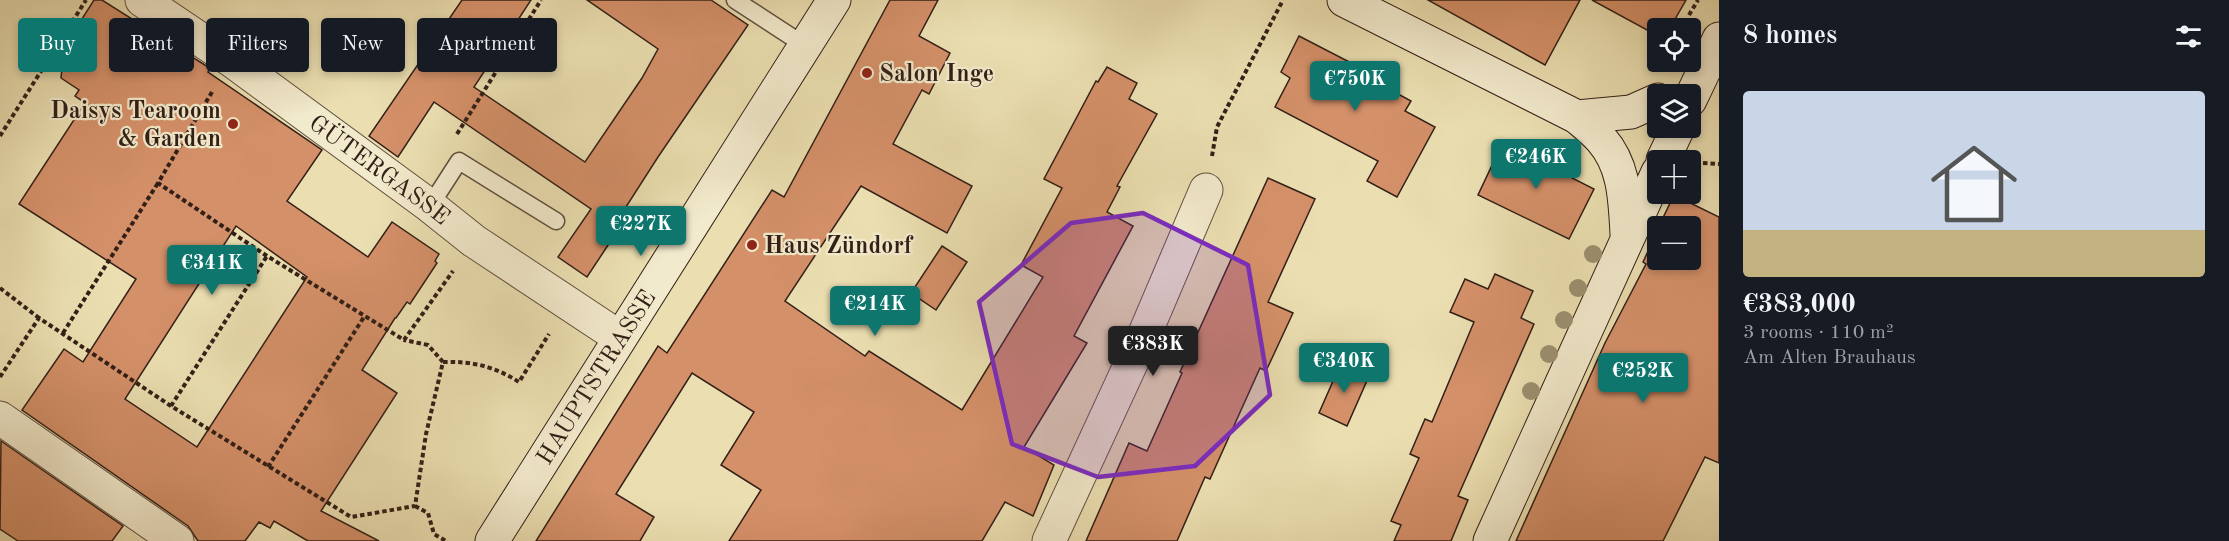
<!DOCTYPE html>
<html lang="en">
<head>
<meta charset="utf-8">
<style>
	:root { --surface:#171b24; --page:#242831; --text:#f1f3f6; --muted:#9ea1a6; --line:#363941; --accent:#0f766e }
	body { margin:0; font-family:"Old Standard TT",serif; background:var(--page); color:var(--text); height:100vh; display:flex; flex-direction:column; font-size:22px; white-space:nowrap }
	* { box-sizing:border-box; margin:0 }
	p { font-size:20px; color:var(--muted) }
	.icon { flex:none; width:33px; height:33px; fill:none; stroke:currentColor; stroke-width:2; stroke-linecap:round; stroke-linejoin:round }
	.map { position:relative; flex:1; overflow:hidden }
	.side { display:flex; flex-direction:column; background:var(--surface); width:510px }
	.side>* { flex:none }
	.hud { position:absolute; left:18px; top:18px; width:570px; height:54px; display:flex; gap:12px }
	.tools { position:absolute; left:1647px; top:18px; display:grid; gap:12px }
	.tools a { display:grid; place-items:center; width:54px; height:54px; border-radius:6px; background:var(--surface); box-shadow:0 3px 9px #0003; font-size:30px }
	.price { position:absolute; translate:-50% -51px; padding:0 14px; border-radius:6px; background:var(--accent); color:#fff; font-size:20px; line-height:39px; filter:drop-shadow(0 2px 3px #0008) }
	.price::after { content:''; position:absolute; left:50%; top:36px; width:18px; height:14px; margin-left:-9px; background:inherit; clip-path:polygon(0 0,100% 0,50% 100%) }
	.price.active { background:#222; color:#fff }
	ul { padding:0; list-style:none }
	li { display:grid; align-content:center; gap:12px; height:318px; padding:0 24px }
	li+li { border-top:2px solid var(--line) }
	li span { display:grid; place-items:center; height:186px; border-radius:6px; color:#555 }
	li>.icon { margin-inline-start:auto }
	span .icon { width:108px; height:108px; fill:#fffc; stroke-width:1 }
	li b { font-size:26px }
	h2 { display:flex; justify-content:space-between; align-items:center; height:72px; padding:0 24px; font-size:26px }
	.tag { padding:0 21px; border-radius:6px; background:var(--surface); box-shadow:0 3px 9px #0003; font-size:21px; line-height:54px }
	.tag.active { background:var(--accent); color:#fff }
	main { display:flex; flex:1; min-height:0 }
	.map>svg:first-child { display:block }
	.building { fill:#d49069; stroke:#321f17; stroke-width:1.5; fill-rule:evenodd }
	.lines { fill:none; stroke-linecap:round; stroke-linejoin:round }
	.lane-casing { stroke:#604f3e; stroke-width:19 }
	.street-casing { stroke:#604f3e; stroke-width:35 }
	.secondary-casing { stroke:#321f17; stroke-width:35 }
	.path { stroke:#321f17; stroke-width:4; stroke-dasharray:4.5 3; stroke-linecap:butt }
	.lane { stroke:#f2eacc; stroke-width:16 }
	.street { stroke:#f2eacc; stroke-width:33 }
	.secondary { stroke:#f2eacc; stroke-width:33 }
	.tree { fill:#9c906f }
	.marked { fill:#7b2cbf; fill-opacity:0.2; stroke:#7b2cbf; stroke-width:4.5; stroke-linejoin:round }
	.poi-dot { fill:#8f2418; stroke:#f2eacc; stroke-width:2 }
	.labels { text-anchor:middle; stroke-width:4.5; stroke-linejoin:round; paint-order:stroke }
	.poi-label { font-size:24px; font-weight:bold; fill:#321f17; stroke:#f2eacc; text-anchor:start }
	.street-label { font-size:24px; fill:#321f17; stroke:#f2eacc }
</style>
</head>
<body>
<main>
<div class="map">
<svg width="1719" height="541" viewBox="0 0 1719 541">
	<rect width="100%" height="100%" fill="#ebdfb1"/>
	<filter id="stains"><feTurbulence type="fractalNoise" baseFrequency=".00333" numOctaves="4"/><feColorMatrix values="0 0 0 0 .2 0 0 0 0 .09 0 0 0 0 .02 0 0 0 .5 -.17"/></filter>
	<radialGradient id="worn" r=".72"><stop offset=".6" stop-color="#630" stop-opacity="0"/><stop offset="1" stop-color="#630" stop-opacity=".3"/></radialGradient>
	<g class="building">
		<path d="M94,0H102L205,65L210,69L208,72L322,150L287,201L368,257L392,222L439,254L435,261L437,263L410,304L407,302L396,318H395L362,370L397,393L321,511L379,541H308L274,521L270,528L259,522L245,541H198L188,526L22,410L64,349L83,362L136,279L19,204L85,103L75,96L79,90L61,78L62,69L54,63ZM236,226L307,277L197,447L125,399Z"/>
		<path d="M462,0H531L474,87L585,162L642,78L658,49L587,0H711L748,25L658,157L615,224L620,227L587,277L558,257L591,209L434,102L398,157L369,136Z"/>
		<path d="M890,0H938L919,36L950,53L929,94L922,90L893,144L972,186L947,233L861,186L785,301L865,356L869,351L962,410L1043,277L1021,265L1062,188L1044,179L1096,81L1098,82L1107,67L1137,83L1129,99L1157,114L1117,186L1120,187L1107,212L1133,226L1074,336L1087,343L1024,447L1054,465L1033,516L1005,502L982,541H729L761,490L721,465L754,412L692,373L616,494L654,517L640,541H536L658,346L667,353L772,190L784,197Z"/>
		<path d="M1428,0H1580L1545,65Z"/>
		<path d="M1592,0H1686L1670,28H1658V36Z"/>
		<path d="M1299,36L1390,83L1387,88L1411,101L1405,111L1435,127L1397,197L1367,181L1378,161L1275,107L1290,78L1281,72Z"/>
		<path d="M1504,140L1574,173L1572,178L1594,189L1569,239L1478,195Z"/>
		<path d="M1268,178L1315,199L1268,302L1293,313L1266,371L1260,368L1210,479L1205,477L1177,541H1086L1129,443L1147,451L1182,373L1180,372Z"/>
		<path d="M1674,195L1719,217V463L1705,457L1663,541H1516L1605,343L1646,264L1643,262L1658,230V260H1690V226H1659Z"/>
		<path d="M942,246L967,262L936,310L911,293Z"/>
		<path d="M1495,274L1533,291L1521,318L1534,324L1458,496L1468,500L1451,541H1394L1401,525L1391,521L1419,458L1410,454L1425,419L1432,422L1474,322L1450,312L1465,279L1488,289Z"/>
		<path d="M1341,363L1369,376L1347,426L1319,413Z"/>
		<path d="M1,441L123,526L112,541H18L0,529Z"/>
	</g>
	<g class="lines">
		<g class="lane-casing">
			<g id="lane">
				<path d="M735,0L804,45"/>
				<path d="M430,206L459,161L556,221"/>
			</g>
		</g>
		<g class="street-casing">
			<g id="street">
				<path id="s1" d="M142,0L231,60L430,206L474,241L619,337"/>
				<path d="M0,418L177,541"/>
				<path d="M1049,541L1146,331L1206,190"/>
			</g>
		</g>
		<g class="secondary-casing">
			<g id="secondary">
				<path d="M1344,0L1577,117C1585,124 1594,131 1601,139C1625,166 1625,200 1627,234"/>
				<path d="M1690,100L1719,39"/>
				<path d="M1577,117L1631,112L1658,100"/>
				<path d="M1663,160L1678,128"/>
				<path id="s2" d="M492,541L834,0"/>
				<path d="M1490,541L1658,172"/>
			</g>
		</g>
		<g class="path">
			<path d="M1689,15L1698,0"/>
			<path d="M501,48L508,53"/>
			<path d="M212,92L158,183L267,256L404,340L453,271"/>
			<path d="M457,134L541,0"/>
			<path d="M0,136L86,0"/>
			<path d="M1212,156L1217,127L1283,0"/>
			<path d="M1703,163L1719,164"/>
			<path d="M0,288L39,318"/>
			<path d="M63,333L158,183"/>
			<path d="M443,362C471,361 494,366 519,382L549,334"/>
			<path d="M0,377L39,318L171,406L351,517L415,506L426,434L443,362L428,345L404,340"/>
			<path d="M171,406L267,256"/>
			<path d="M268,467L364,317"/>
			<path d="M415,506L428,513L434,534L446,541"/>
		</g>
		<use href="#lane" class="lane"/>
		<use href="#street" class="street"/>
		<use href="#secondary" class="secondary"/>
	</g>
	<g class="tree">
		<circle cx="1593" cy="254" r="9"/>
		<circle cx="1578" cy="288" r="9"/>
		<circle cx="1564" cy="320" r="9"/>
		<circle cx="1549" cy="354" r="9"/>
		<circle cx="1531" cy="391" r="9"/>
	</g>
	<path class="marked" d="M1143,213L1248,265L1270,395L1195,466L1098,477L1012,444L979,302L1071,223Z"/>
	<g class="poi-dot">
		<circle cx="867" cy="73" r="6"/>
		<circle cx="233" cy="124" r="6"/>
		<circle cx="752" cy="245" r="6"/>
	</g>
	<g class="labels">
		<g class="poi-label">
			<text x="879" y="81">Salon Inge</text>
			<text x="221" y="118" text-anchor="end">Daisys Tearoom<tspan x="221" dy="28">&amp; Garden</tspan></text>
			<text x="764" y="253">Haus Zündorf</text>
		</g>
		<g class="street-label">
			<text dy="8" stroke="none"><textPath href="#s1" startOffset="292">GÜTERGASSE</textPath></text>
			<text dy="8" stroke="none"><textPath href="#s2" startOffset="194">HAUPTSTRASSE</textPath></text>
		</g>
	</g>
	<rect width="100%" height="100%" filter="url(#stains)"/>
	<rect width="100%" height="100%" fill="url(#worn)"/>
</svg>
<div class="tools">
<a><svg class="icon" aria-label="locate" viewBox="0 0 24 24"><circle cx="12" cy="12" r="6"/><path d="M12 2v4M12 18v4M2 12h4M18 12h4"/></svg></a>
<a><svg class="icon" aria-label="layers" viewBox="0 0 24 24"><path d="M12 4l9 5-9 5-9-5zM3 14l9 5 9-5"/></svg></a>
<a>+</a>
<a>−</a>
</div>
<b class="price" style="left:1355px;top:112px">€750K</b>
<b class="price" style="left:1536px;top:190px">€246K</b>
<b class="price" style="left:641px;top:257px">€227K</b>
<b class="price" style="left:212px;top:296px">€341K</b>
<b class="price" style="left:875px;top:337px">€214K</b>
<b class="price active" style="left:1153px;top:377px">€383K</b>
<b class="price" style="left:1344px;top:394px">€340K</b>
<b class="price" style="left:1643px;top:404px">€252K</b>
<div class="hud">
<a class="tag active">Buy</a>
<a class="tag">Rent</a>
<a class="tag">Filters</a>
<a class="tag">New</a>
<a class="tag">Apartment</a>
</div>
</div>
<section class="side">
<h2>8 homes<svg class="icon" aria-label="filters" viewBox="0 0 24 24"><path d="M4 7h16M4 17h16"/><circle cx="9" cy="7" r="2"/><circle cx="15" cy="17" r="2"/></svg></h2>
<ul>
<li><span style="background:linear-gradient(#c9d6e8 75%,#c2b280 0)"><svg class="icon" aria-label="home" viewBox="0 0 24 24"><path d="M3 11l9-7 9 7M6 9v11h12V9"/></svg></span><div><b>€383,000</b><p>3 rooms · 110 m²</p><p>Am Alten Brauhaus</p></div></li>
</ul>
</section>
</main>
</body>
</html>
